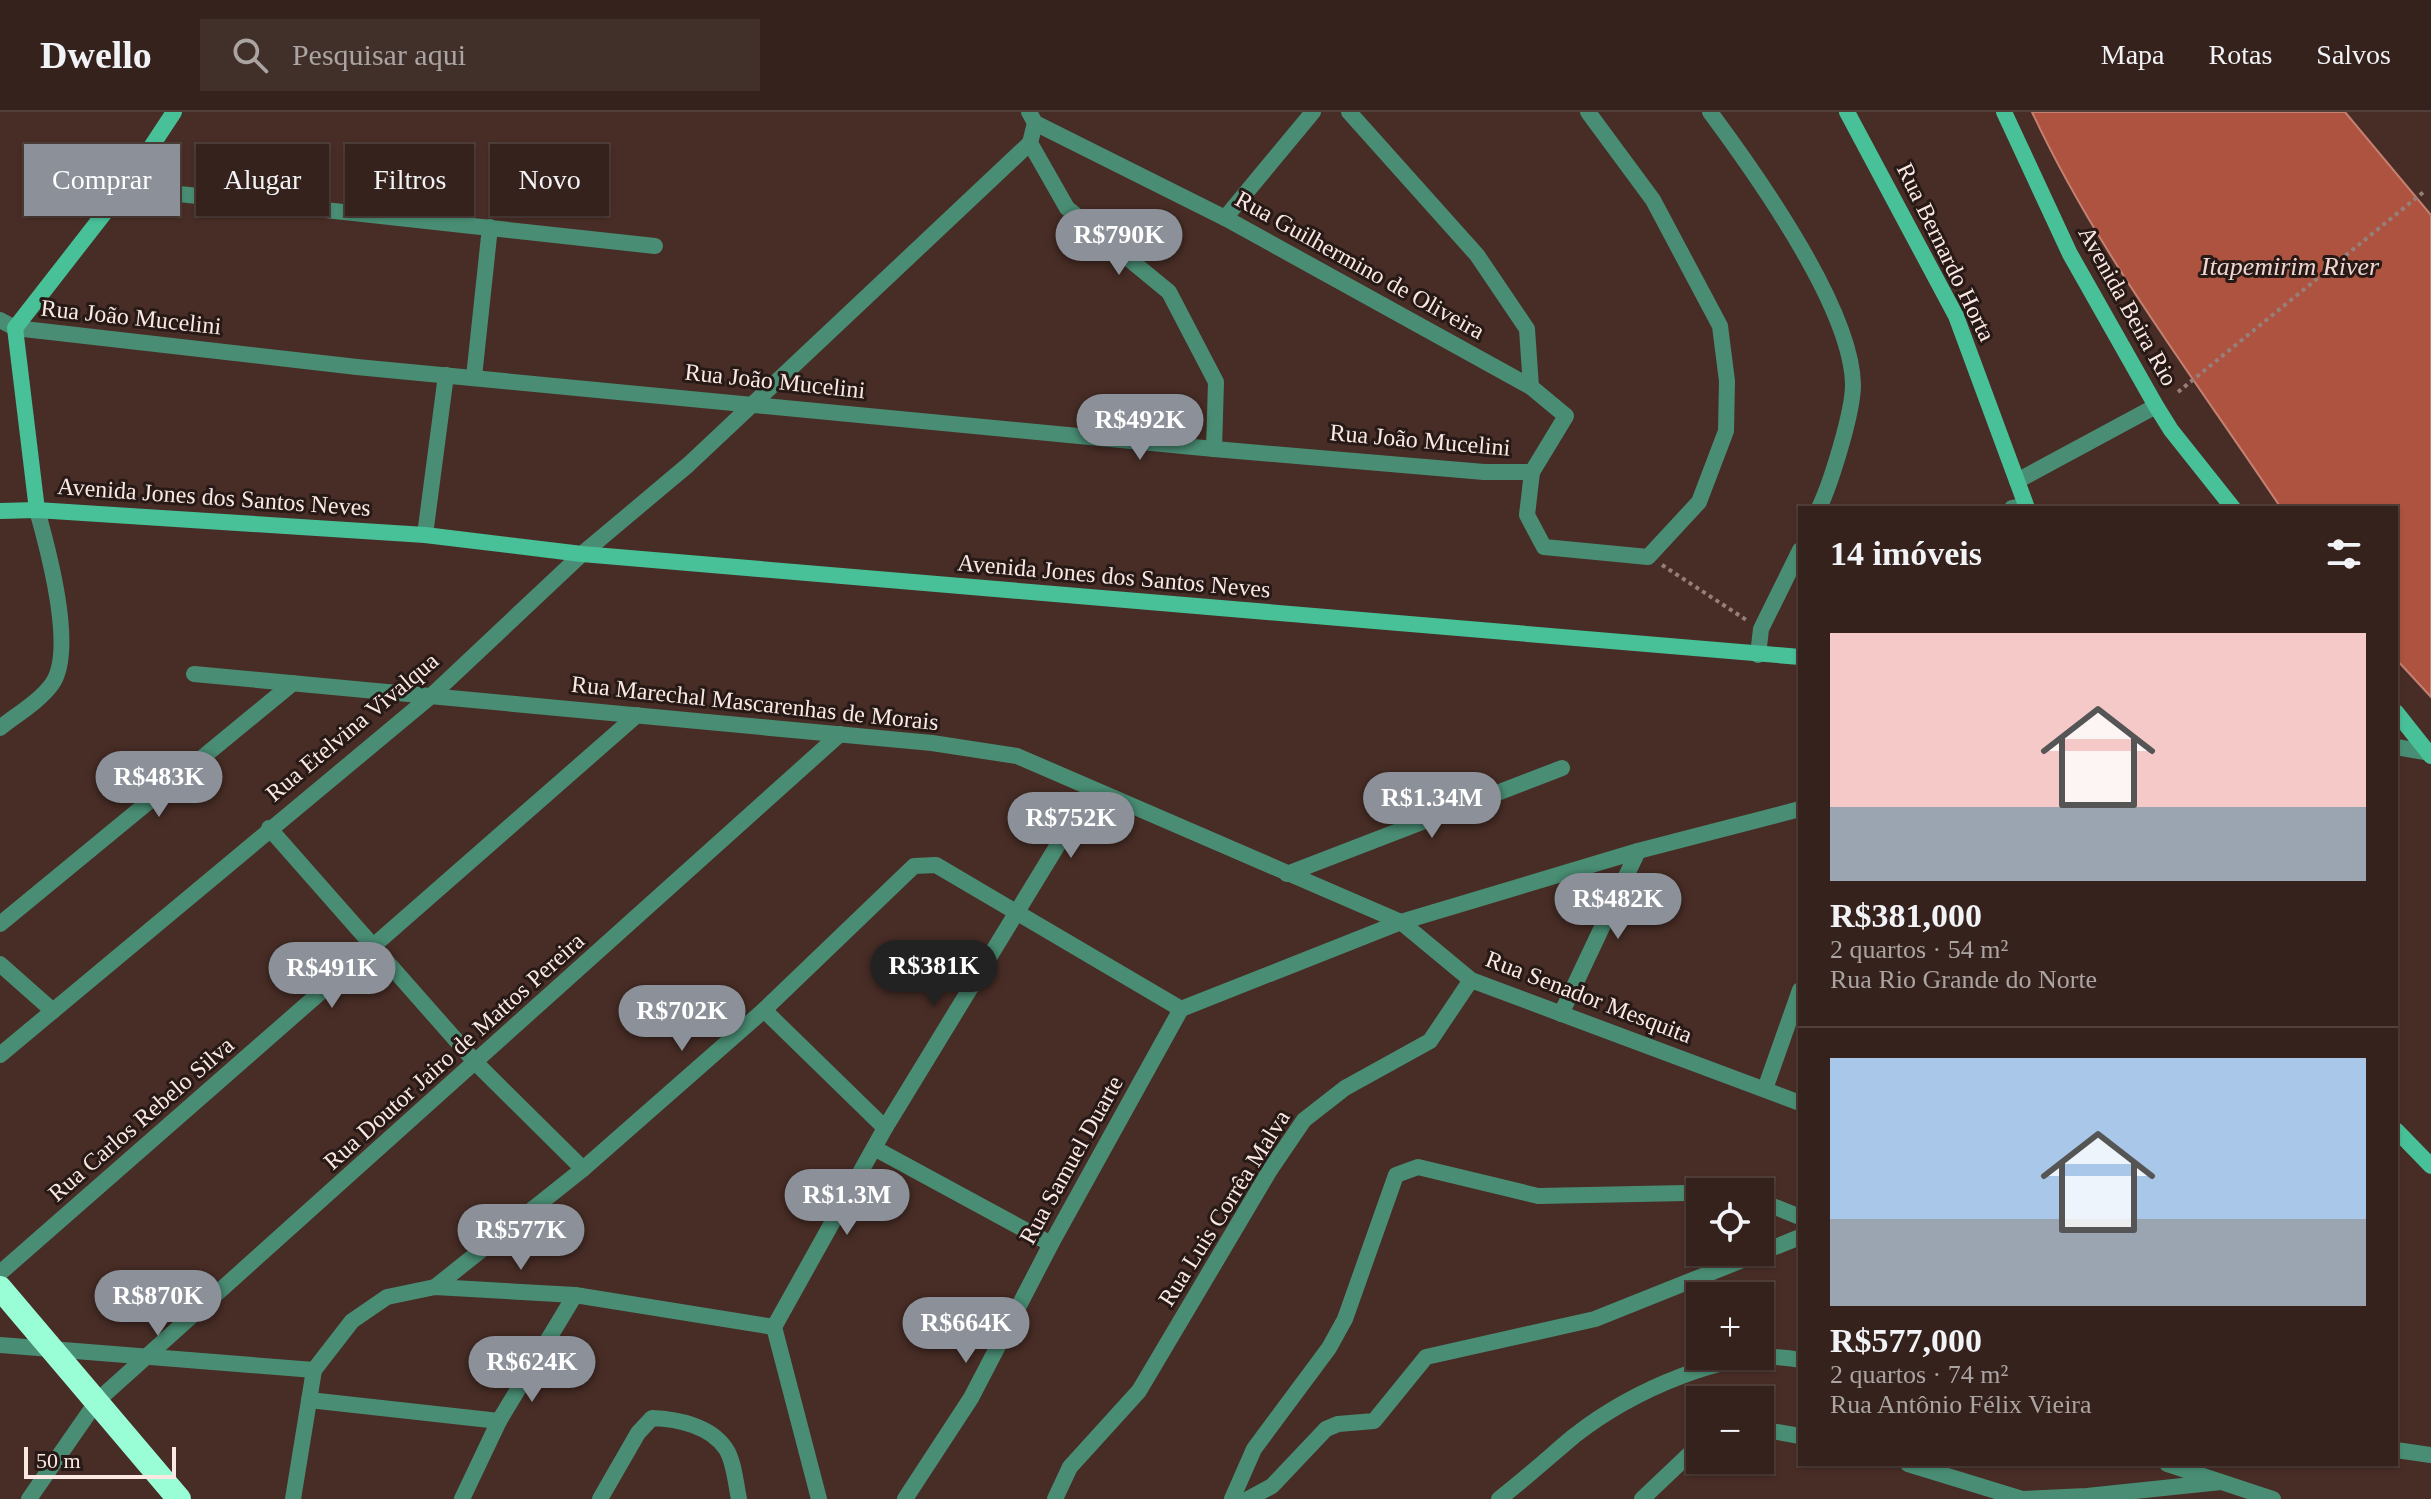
<!DOCTYPE html>
<html lang="pt">
<head>
<meta charset="utf-8">
<style>
	:root { --surface:#36221c; --page:#412f29; --text:#f1f3f6; --muted:#aaa4a3; --line:#503f3b; --accent:#8c9099 }
	body { margin:0; font-family:"Times New Roman",serif; background:var(--page); color:var(--text); height:100vh; display:flex; flex-direction:column; font-size:30px; white-space:nowrap }
	* { box-sizing:border-box; margin:0 }
	p { font-size:26px; color:var(--muted) }
	.icon { flex:none; width:44px; height:44px; fill:none; stroke:currentColor; stroke-width:2; stroke-linecap:round; stroke-linejoin:round }
	.map { position:relative; flex:1; overflow:hidden }
	.sheet { position:absolute; left:1798px; top:394px; width:600px; height:960px; display:flex; flex-direction:column; background:var(--surface); border-radius:0px; box-shadow:0 2px 6px #0004,0 0 0 2px var(--line) }
	.sheet>* { flex:none }
	.hud { position:absolute; left:24px; top:32px; width:760px; height:72px; display:flex; gap:16px }
	.buttons { position:absolute; left:1686px; top:1066px; display:grid; gap:16px }
	.buttons a { display:grid; place-items:center; width:88px; height:88px; border-radius:0px; background:var(--surface); box-shadow:0 2px 6px #0004,0 0 0 2px var(--line); font-size:40px }
	.scale { position:absolute; left:24px; bottom:20px; width:152px; box-sizing:border-box; padding-left:8px; border:4px solid #fbe8e3; border-top:0; font-size:22px; line-height:28px; white-space:nowrap; color:#fbe8e3; -webkit-text-stroke:6px #261916; paint-order:stroke }
	.price { position:absolute; translate:-50% -68px; padding:0 18px; border-radius:28px; background:var(--accent); color:#fff; font-size:26px; line-height:52px; filter:drop-shadow(0 2px 4px #0008) }
	.price::after { content:''; position:absolute; left:50%; top:48px; width:24px; height:18px; margin-left:-12px; background:inherit; clip-path:polygon(0 0,100% 0,50% 100%) }
	.price.active { background:#222; color:#fff }
	ul { padding:0; list-style:none }
	li { display:grid; align-content:center; gap:16px; height:424px; padding:0 32px }
	li+li { border-top:2px solid var(--line) }
	li span { display:grid; place-items:center; height:248px; border-radius:0px; color:#555 }
	li>.icon { margin-inline-start:auto }
	span .icon { width:144px; height:144px; fill:#fffc; stroke-width:1 }
	li b { font-size:34px }
	h2 { display:flex; justify-content:space-between; align-items:center; height:96px; padding:0 32px; font-size:34px }
	.tag { padding:0 28px; border-radius:0px; background:var(--surface); box-shadow:0 2px 6px #0004,0 0 0 2px var(--line); font-size:28px; line-height:72px }
	.tag.active { background:var(--accent); color:#fff }
	header { display:flex; align-items:center; gap:48px; box-sizing:border-box; height:112px; padding:0 40px; background:var(--surface); border-bottom:2px solid var(--line) }
	header strong { font-size:38px }
	nav { display:flex; gap:44px; margin-inline-start:auto; font-size:28px }
	.search { width:560px; height:72px; background:var(--page); display:flex; align-items:center; gap:20px; box-sizing:border-box; padding:0 28px; border-radius:0px; color:var(--muted); font-size:30px }
	.map>svg:first-child { display:block }
	.water { fill:#ad5340; stroke:#c48071; stroke-width:2 }
	.lines { fill:none; stroke-linecap:round; stroke-linejoin:round }
	.path { stroke:#967f79; stroke-width:4; stroke-dasharray:4 4; stroke-linecap:butt }
	.street { stroke:#498e74; stroke-width:16 }
	.secondary { stroke:#48c198; stroke-width:16 }
	.highway { stroke:#99fdd6; stroke-width:24 }
	.labels { text-anchor:middle; stroke-width:6; stroke-linejoin:round; paint-order:stroke }
	.street-label { font-size:24px; fill:#fbe8e3; stroke:#261916 }
	.water-label { font-size:26px; font-style:italic; fill:#f0d6d0; stroke:#261916 }
</style>
</head>
<body>
<header>
<strong>Dwello</strong>
<div class="search"><svg class="icon" aria-label="search" viewBox="0 0 24 24"><circle cx="10" cy="10" r="6"/><path d="M15 15l6 6"/></svg>Pesquisar aqui</div>
<nav><a>Mapa</a><a>Rotas</a><a>Salvos</a></nav>
</header>
<div class="map">
<svg width="2431" height="1387" viewBox="0 0 2431 1387">
	<rect width="100%" height="100%" fill="#482d26"/>
	<path class="water" d="M2032,0H2345L2431,103V585L2396,547V396H2281C2195,267 2097,140 2032,0Z"/>
	<g class="lines">
		<g class="path">
			<path d="M2178,280L2426,78"/>
			<path d="M1662,453L1748,509"/>
		</g>
		<g class="street">
			<path d="M1029,0L1035,11L1030,31L1067,96L1169,180L1216,270L1214,337"/>
			<path d="M1349,0L1477,143L1527,217L1531,275L1566,304L1532,360L1527,403L1544,435L1648,445L1699,390L1726,319L1727,269L1720,214L1653,88L1588,0"/>
			<path d="M1710,0C1756,62 1852,197 1853,273C1853,300 1831,371 1819,396"/>
			<path d="M1035,11L1225,106L1531,275"/>
			<path d="M124,76L655,134"/>
			<path d="M1225,106L1313,0"/>
			<path d="M0,208L15,216L357,255L1214,337L1484,360H1532"/>
			<path d="M474,265L490,115"/>
			<path d="M2017,369L2156,294"/>
			<path d="M2012,396L2026,394"/>
			<path d="M425,423L446,263"/>
			<path d="M1758,543L1761,517L1800,438"/>
			<path d="M194,562L932,631L1017,644L1401,810L1471,868L1800,991"/>
			<path d="M0,616C16,603 40,589 52,572C76,538 48,437 37,398"/>
			<path d="M2396,635L2425,640"/>
			<path d="M269,716L477,952L583,1057"/>
			<path d="M1287,762L1562,656"/>
			<path d="M0,812L293,571"/>
			<path d="M0,852L53,899"/>
			<path d="M1181,897L1401,810L1638,739L1800,697"/>
			<path d="M764,898L885,1016"/>
			<path d="M1561,902L1638,739"/>
			<path d="M0,943L431,584L582,442L688,353L1030,31"/>
			<path d="M1765,977L1800,878"/>
			<path d="M874,1036L1051,1132"/>
			<path d="M1760,1089L1800,1105"/>
			<path d="M0,1161L637,603"/>
			<path d="M435,1175L583,1057L764,898L914,754L936,753L1181,897"/>
			<path d="M774,1215L885,1016L1092,677"/>
			<path d="M774,1215L819,1387"/>
			<path d="M0,1233L314,1258"/>
			<path d="M309,1288L499,1309"/>
			<path d="M1760,1317L1800,1324"/>
			<path d="M2396,1338L2431,1343"/>
			<path d="M1908,1352L2022,1387L2087,1384L2221,1370"/>
			<path d="M2167,1352L2273,1387"/>
			<path d="M29,1387L97,1289L840,622"/>
			<path d="M293,1387L314,1258L352,1209L387,1185L435,1175L575,1183L774,1215"/>
			<path d="M462,1387L499,1309L575,1183"/>
			<path d="M600,1387L638,1321L652,1306C678,1307 711,1314 726,1337C734,1349 736,1373 739,1387"/>
			<path d="M905,1387L971,1286L1051,1132L1181,897"/>
			<path d="M1055,1387L1070,1355L1139,1279L1270,1058L1304,1008L1345,976L1430,929L1471,868"/>
			<path d="M1232,1387L1254,1337L1329,1236L1345,1207L1396,1063L1418,1055L1538,1084L1736,1080"/>
			<path d="M1248,1387L1272,1374L1326,1317L1338,1312L1374,1309L1426,1245L1595,1207L1800,1125"/>
			<path d="M1499,1387C1525,1367 1549,1345 1574,1324C1629,1281 1729,1233 1800,1248"/>
			<path d="M1642,1387L1700,1332"/>
		</g>
		<g class="secondary">
			<path d="M1847,0L1956,204L2027,396"/>
			<path d="M2004,0L2070,142L2156,294L2171,318L2233,396"/>
			<path d="M37,398L15,216L124,76L174,0"/>
			<path d="M0,399L37,398L425,423L582,442L1800,545"/>
			<path d="M2396,600L2431,644"/>
			<path d="M2396,1018L2431,1054"/>
		</g>
		<path class="highway" d="M0,1176L179,1387"/>
	</g>
	<g class="labels">
		<g class="street-label">
			<text transform="translate(1946 140) rotate(64)" y="8">Rua Bernardo Horta</text>
			<text transform="translate(1360 153) rotate(29)" y="8">Rua Guilhermino de Oliveira</text>
			<text transform="translate(2128 194) rotate(61)" y="8">Avenida Beira Rio</text>
			<text transform="translate(131 205) rotate(6)" y="8">Rua João Mucelini</text>
			<text transform="translate(775 269) rotate(6)" y="8">Rua João Mucelini</text>
			<text transform="translate(1420 328) rotate(5)" y="8">Rua João Mucelini</text>
			<text transform="translate(214 385) rotate(4)" y="8">Avenida Jones dos Santos Neves</text>
			<text transform="translate(1114 464) rotate(5)" y="8">Avenida Jones dos Santos Neves</text>
			<text transform="translate(755 591) rotate(6)" y="8">Rua Marechal Mascarenhas de Morais</text>
			<text transform="translate(352 615) rotate(-40)" y="8">Rua Etelvina Vivalqua</text>
			<text transform="translate(1589 885) rotate(21)" y="8">Rua Senador Mesquita</text>
			<text transform="translate(454 939) rotate(-42)" y="8">Rua Doutor Jairo de Mattos Pereira</text>
			<text transform="translate(141 1007) rotate(-41)" y="8">Rua Carlos Rebelo Silva</text>
			<text transform="translate(1071 1048) rotate(-61)" y="8">Rua Samuel Duarte</text>
			<text transform="translate(1224 1096) rotate(-58)" y="8">Rua Luis Corrêa Malva</text>
		</g>
		<g class="water-label">
			<text x="2290" y="163">Itapemirim River</text>
		</g>
	</g>
</svg>
<div class="buttons">
<a><svg class="icon" aria-label="locate" viewBox="0 0 24 24"><circle cx="12" cy="12" r="6"/><path d="M12 2v4M12 18v4M2 12h4M18 12h4"/></svg></a>
<a>+</a>
<a>−</a>
</div>
<div class="scale">50 m</div>
<b class="price" style="left:1119px;top:165px">R$790K</b>
<b class="price" style="left:1140px;top:350px">R$492K</b>
<b class="price" style="left:159px;top:707px">R$483K</b>
<b class="price" style="left:1432px;top:728px">R$1.34M</b>
<b class="price" style="left:1071px;top:748px">R$752K</b>
<b class="price" style="left:1618px;top:829px">R$482K</b>
<b class="price active" style="left:934px;top:896px">R$381K</b>
<b class="price" style="left:332px;top:898px">R$491K</b>
<b class="price" style="left:682px;top:941px">R$702K</b>
<b class="price" style="left:847px;top:1125px">R$1.3M</b>
<b class="price" style="left:521px;top:1160px">R$577K</b>
<b class="price" style="left:158px;top:1226px">R$870K</b>
<b class="price" style="left:966px;top:1253px">R$664K</b>
<b class="price" style="left:532px;top:1292px">R$624K</b>
<div class="hud">
<a class="tag active">Comprar</a>
<a class="tag">Alugar</a>
<a class="tag">Filtros</a>
<a class="tag">Novo</a>
</div>
<section class="sheet">
<h2>14 imóveis<svg class="icon" aria-label="filters" viewBox="0 0 24 24"><path d="M4 7h16M4 17h16"/><circle cx="9" cy="7" r="2"/><circle cx="15" cy="17" r="2"/></svg></h2>
<ul>
<li><span style="background:linear-gradient(#f6c9c9 70%,#9aa5b1 0)"><svg class="icon" aria-label="home" viewBox="0 0 24 24"><path d="M3 11l9-7 9 7M6 9v11h12V9"/></svg></span><div><b>R$381,000</b><p>2 quartos · 54 m²</p><p>Rua Rio Grande do Norte</p></div></li>
<li><span style="background:linear-gradient(#a9c7e8 65%,#9aa5b1 0)"><svg class="icon" aria-label="home" viewBox="0 0 24 24"><path d="M3 11l9-7 9 7M6 9v11h12V9"/></svg></span><div><b>R$577,000</b><p>2 quartos · 74 m²</p><p>Rua Antônio Félix Vieira</p></div></li>
</ul>
</section>
</div>
</body>
</html>
